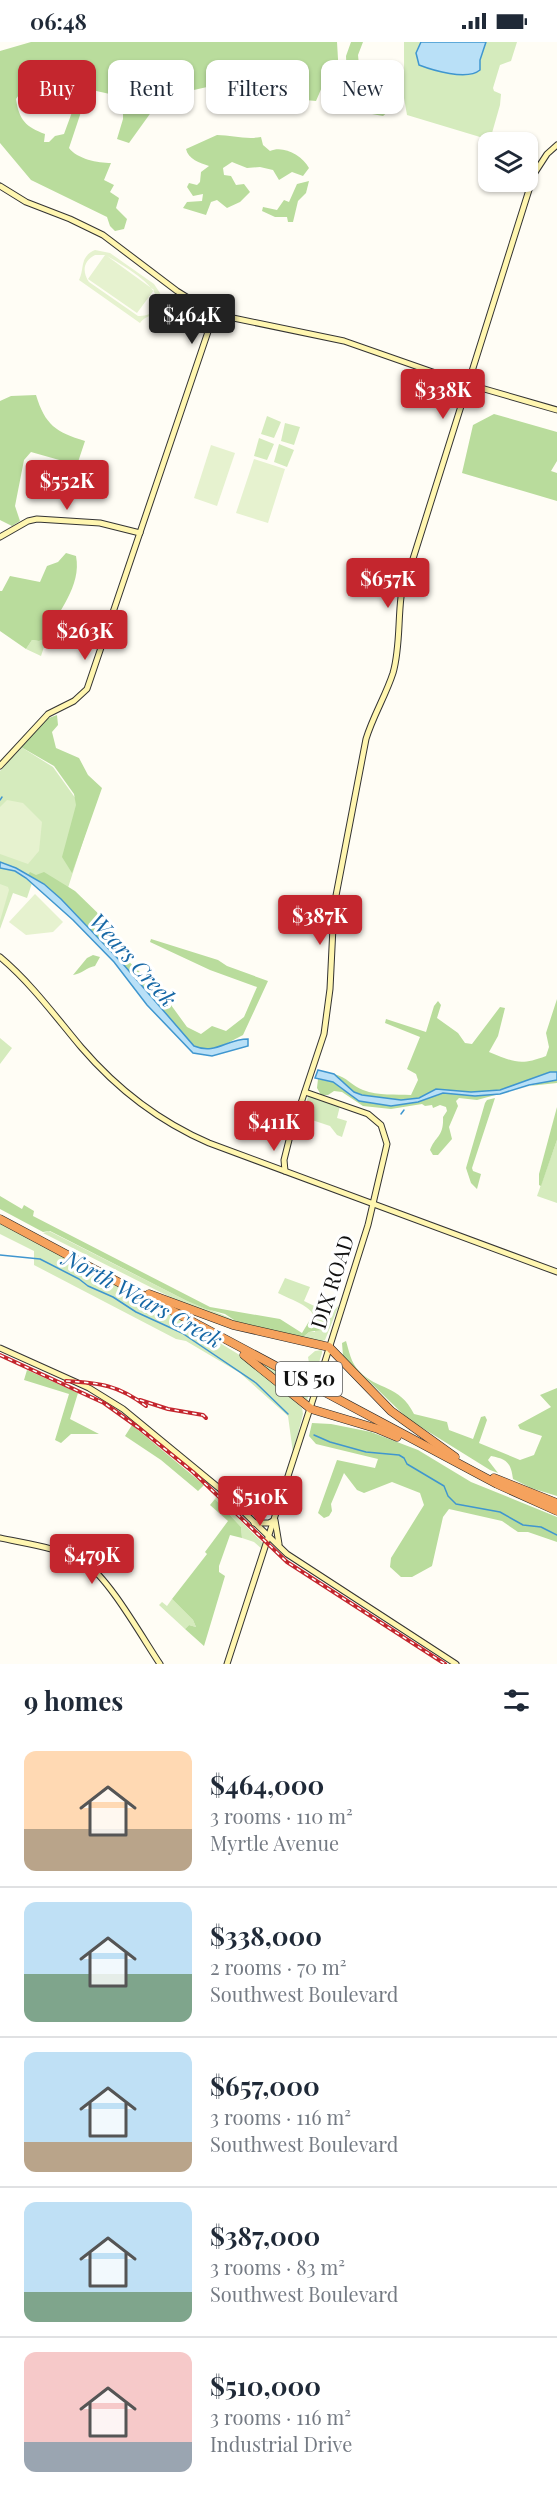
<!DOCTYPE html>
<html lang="en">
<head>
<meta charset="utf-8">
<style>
	:root { --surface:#fff; --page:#f6f6f7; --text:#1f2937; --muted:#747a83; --line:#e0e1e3; --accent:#c4262e }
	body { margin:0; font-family:"Playfair Display",serif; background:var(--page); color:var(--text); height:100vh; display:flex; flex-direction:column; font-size:22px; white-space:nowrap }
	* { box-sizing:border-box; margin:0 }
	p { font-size:20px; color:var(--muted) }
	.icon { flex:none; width:33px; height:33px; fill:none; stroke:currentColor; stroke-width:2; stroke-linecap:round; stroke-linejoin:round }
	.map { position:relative; height:1622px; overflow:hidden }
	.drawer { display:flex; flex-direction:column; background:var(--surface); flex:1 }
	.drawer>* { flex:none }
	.guide { position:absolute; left:18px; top:18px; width:522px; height:54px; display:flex; gap:12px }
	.buttons { position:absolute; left:478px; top:90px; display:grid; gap:12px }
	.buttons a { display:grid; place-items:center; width:60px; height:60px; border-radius:12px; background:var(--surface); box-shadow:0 2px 4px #0004; font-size:30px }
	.price { position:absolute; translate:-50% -51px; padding:0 14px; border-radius:6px; background:var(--accent); color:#fff; font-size:20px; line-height:39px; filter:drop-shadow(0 2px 3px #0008) }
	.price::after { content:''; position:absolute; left:50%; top:36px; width:18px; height:14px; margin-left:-9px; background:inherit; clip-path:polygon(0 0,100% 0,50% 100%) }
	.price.selected { background:#222; color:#fff }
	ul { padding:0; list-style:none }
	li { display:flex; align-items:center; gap:18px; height:150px; padding:0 24px }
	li+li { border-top:2px solid var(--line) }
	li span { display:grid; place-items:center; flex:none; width:168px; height:120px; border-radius:12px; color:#555 }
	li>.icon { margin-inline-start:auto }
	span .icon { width:72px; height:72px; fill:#fffc; stroke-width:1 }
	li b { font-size:26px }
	h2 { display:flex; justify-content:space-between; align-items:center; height:72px; padding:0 24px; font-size:26px }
	.chip { padding:0 21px; border-radius:12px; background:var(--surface); box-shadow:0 2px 4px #0004; font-size:21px; line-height:54px }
	.chip.selected { background:var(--accent); color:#fff }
	.status { display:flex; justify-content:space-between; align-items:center; height:42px; padding:0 30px; background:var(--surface); direction:ltr }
	.status svg { height:16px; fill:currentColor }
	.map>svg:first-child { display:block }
	.green { fill:#d5ebbd }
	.forest { fill:#b9dc9c; fill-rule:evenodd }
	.pitch { fill:#e6f2cf; fill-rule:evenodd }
	.water { fill:#b9e0f7; stroke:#3f96cf; stroke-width:1.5 }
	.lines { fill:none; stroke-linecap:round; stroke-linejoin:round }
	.stream { stroke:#3f96cf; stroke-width:1.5 }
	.secondary-casing { stroke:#333; stroke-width:7 }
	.highway-casing { stroke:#222; stroke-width:9 }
	.secondary { stroke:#fff6b0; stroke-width:5 }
	.highway { stroke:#f5a25d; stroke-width:8 }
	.rail-casing { stroke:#c4262e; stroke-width:4 }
	.rail { stroke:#fff; stroke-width:1.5; stroke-dasharray:4.5; stroke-linecap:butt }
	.secondary-bridge-casing { stroke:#333; stroke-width:7; stroke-linecap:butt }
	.secondary-bridge { stroke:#fff6b0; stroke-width:5 }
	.labels { text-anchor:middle; stroke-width:6; stroke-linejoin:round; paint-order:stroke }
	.shield { fill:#fff; stroke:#585858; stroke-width:1.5 }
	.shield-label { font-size:20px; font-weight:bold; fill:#111 }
	.street-label { font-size:21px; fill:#111; stroke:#fff }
	.water-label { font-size:22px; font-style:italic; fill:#1768a6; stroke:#fff }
</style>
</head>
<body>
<div class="status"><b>06:48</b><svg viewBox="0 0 49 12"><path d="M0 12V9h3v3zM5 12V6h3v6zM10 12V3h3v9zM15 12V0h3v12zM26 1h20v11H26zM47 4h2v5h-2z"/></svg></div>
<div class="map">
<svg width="557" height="1622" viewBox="0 0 557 1622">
	<rect width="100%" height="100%" fill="#fffdf5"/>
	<g class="green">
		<path d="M404,0H517L511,19L500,23L493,46L494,49L501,52L500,63L490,98L407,73L404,56Z"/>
		<path d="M267,374L281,380L274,396L261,392Z"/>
		<path d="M285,381L300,385L294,403L281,399Z"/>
		<path d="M259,396L274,402L267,418L254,414Z"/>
		<path d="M279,402L294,408L287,425L274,420Z"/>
		<path d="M47,596L41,614L26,607L32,598L39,599Z"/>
		<path d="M21,705L53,725L76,757L94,765L66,852L34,835L27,856L13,851L0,887V729Z"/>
		<path d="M0,996L12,1006L0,1022Z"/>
		<path d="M308,1054L340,1064L337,1076L347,1079L342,1095L337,1093L330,1084L303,1075Z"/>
		<path d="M557,1098V1161L537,1154Z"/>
		<path d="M0,1181L197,1287L238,1312L266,1333L302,1366L303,1372L293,1411L288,1374L240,1331L186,1299L176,1297L34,1223V1209L0,1192Z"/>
		<path d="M49,1189L187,1259C205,1267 224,1271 240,1282L174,1257L43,1191Z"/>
		<path d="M285,1236L310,1245L304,1259L331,1272L339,1263L325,1298L320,1300L302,1296L309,1290H315C321,1265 297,1261 278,1251Z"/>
		<path d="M322,1308V1311L314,1336L306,1329L309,1321L308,1315L315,1309Z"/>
		<path d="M252,1314L310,1346L307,1359H306Z"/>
		<path d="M335,1320L339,1325L336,1333L338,1340C333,1343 328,1343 323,1341L330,1322Z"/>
		<path d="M216,1455L263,1501L262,1507L254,1500L242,1496L241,1485L215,1457Z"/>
		<path d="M172,1557L193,1578L196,1585L189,1583L185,1587L159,1563L162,1560L167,1564Z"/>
	</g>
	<g class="forest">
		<path d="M31,0H337L339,34L347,38L346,14L351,0H363L358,13L360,33L355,50L360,58L396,63L383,74L361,70L342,53L333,55L322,45L316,59L294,57L253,44L216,43L176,52L152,69L129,101L117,97L123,77V55L92,48L86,55L69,106C77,117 98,121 111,121L104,138L114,143L110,150L119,156L116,166L127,177L124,187L115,189L110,184L107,175L31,138L0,101V9ZM73,36L79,51L64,92L55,94L49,100H44L45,92C26,85 19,78 16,57L30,37Z"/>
		<path d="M217,93C232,93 246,98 261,95L263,103L270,109C283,103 302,113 309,126L303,134L292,130L279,138L273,128L260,125L247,126L232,120L223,126L224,133L231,134L236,143L244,142L250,150L240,160L227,166L217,158L211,160L206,173L183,166L187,160L202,159L203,152L193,154L187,145L189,141L197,143L200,140L201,130L209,124C200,121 188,117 186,107Z"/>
		<path d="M309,139L306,151L298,159L293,180H288L287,175H275L262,169L263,165L277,168L284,158L289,160L297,142Z"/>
		<path d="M36,353C45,383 56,390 85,399L77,423L31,410L24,418L15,464L20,479L12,484L0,478V359L11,354Z"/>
		<path d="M494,372L557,390V419L551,429L557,431V459L462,431L473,383Z"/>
		<path d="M66,511L76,514C82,545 57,569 47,596L39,599L32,598L26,607L0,589V549H2L10,534L40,540L47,524L58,520Z"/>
		<path d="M57,673L58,683L52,690L56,706L79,716L88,733L102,746L72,831L62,815L76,763L74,752L54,724L21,705L46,677Z"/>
		<path d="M30,830L36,833L44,830L75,849L107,880L112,890L114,912C86,885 62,852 28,833Z"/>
		<path d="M151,897L218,918L227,924L268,939L243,993L218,1006L207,1009L194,1004L119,918L121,900L127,902L126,917L163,952L187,985L201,992L212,984L226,989L244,975L257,945L210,928L150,900Z"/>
		<path d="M93,913L100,915L95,924C87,925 82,932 73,933L87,916Z"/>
		<path d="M557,957V1030H550L500,1048L471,1050L436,1047L419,1056L401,1058L362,1053L354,1050L334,1032C347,1035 352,1044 363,1048C379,1054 395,1052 411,1053L418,1038L416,1032L407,1027L420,995L385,981L386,977L426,990L434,964L438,959L441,963L437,976L458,991L465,1001L472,1002L500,965L505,966L498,994L489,1010C514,1020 520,1024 546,1014L549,1005L546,991Z"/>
		<path d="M318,1037L333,1040L369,1060H378L391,1064L418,1060L444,1051L476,1054L500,1052L552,1038H557V1041L529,1044L477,1058L459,1056L456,1059L458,1064L449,1085L452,1097L438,1113H433L430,1108C435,1094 444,1095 443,1075L447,1069L446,1065L440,1063L433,1066L432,1063L425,1064L422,1062L391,1067L363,1064L342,1050L334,1049L328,1053H321L317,1046Z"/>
		<path d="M495,1056L472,1126L473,1129L481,1132L477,1147L471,1141L466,1126L485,1061L487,1058Z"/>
		<path d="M557,1065V1098L541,1144L539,1143V1132Z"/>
		<path d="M0,1154L22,1167L24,1163L34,1169L33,1174L210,1265L280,1277L302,1291L314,1271L317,1282L322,1281L325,1284L321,1288L309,1290L302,1296L240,1282L225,1272L206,1267L187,1259L50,1189L43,1190L0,1167Z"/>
		<path d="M346,1299C349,1309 351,1321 359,1329C378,1349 399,1342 414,1372L447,1380L449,1388L473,1397L481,1375L485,1374L487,1378L479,1401L520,1418L534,1413L542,1394L520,1387L518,1383L551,1365L540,1353L557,1346V1454L531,1446L513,1437C511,1421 507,1417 491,1414L488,1418L498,1431L490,1428L408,1377L343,1314L342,1301Z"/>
		<path d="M27,1328L78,1351L70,1377L99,1392H71L61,1401L55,1398L69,1352L24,1338Z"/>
		<path d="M312,1381L331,1382L371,1390L418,1408L471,1440L557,1475V1500L528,1490H518L502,1479L449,1467L443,1475L432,1524L412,1535H401L390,1525L391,1516L424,1463L420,1451L392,1440L364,1451L357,1448L344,1431L331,1462L332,1469L329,1474L324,1476L318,1471L337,1418L375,1426L378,1417L316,1402L309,1394Z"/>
		<path d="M132,1383L204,1443L198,1449L161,1418L125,1394Z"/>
		<path d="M215,1457L241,1485L242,1496L230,1493L219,1524V1530L225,1534L204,1604L185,1587L189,1583L196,1585L193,1578L172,1557L207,1512L205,1510L228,1479L210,1463Z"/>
	</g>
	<g class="pitch">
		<path d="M95,208L110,211L154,242L160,251L162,259C158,276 147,271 140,281L79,238C85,226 79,215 95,208ZM95,213H105L88,237L137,271L154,248L107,214C121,222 170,249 155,268C150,273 144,274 138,274L89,240C82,230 83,219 95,213Z"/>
		<path d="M211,403L235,411L217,464L194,456Z"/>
		<path d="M254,417L285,427L268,481L236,471Z"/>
		<path d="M7,758L23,761L42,780L39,809L28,822L0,812V765Z"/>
		<path d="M0,842L8,845L9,848L0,879Z"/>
		<path d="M35,852L63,880L53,890L26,893L9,880Z"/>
	</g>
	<g class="water">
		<path d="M421,0H486L480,18V28C467,39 432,28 419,23L416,11Z"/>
		<path d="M0,820L16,826L44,842L61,857L123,922L194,1004C216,1013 226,997 248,997V1004L212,1014L193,1011L147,963L114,920L73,878L26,836L15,829L0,826Z"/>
		<path d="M318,1028L334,1032L354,1050L362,1053L401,1058L419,1056L436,1047L471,1050L500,1048L550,1030H557V1038L529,1043L500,1052L475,1054L443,1051L418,1060L391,1064L359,1059L333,1040L315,1036Z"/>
	</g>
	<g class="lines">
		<g class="stream">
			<path d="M0,758L2,755"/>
			<path d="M401,1072L404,1068"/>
			<path d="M0,1213L40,1217L79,1237L88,1244L113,1255L136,1270L182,1291L256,1341L288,1372"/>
			<path d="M314,1393L330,1400L366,1410L399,1413L404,1416L407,1422L444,1444L448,1454L456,1462L500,1470L523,1483L541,1485L557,1493"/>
		</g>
		<g class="secondary-casing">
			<g id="secondary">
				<path d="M0,144L26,160L70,177L103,193L177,249L214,272L344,299L467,342L557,368"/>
				<path d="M0,495L28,479L37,477L100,481L140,491"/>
				<path d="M0,724L48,672L74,659L87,647L214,272"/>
				<path d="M0,915C31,941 55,974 81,1005C117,1047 158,1079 209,1101L557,1230"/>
				<path d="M305,1050L368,1072L381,1083L387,1102L368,1183L321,1332"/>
				<path d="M285,1129L284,1118L290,1094L324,992L330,947L334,864L366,697C373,674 386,653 393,631C400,607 398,580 401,555L534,132L547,112L557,103"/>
				<path d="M0,1306L89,1346L123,1367L219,1446L287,1512L456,1622"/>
				<path d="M254,1481H269L275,1478L279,1502"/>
				<path d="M0,1496C28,1502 61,1506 85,1521C109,1536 143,1597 160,1622"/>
				<path d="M227,1622L314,1354"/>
			</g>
		</g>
		<g class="highway-casing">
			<g id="highway">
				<path d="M0,1177L497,1442L557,1469"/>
				<path d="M149,1252L233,1283L329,1305L391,1369L455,1415"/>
				<path d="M244,1313L311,1367L378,1387L397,1395"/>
				<path d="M494,1436L557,1461"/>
			</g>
		</g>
		<use href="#secondary" class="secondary"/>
		<use href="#highway" class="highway"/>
		<g class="rail-casing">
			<g id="rail">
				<path d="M0,1313L104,1361L139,1386L193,1430L287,1520L445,1622"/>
				<path d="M66,1339C100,1341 118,1343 146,1364"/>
				<path d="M140,1358L168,1367L203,1373L206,1376"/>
			</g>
		</g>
		<use href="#rail" class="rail"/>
		<g class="secondary-bridge-casing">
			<path id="secondary-bridge" d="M314,1354L321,1332"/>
		</g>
		<use href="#secondary-bridge" class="secondary-bridge"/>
	</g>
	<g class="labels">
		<rect class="shield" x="276" y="1320" width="66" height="34" rx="4.5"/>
		<g class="shield-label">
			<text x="309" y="1344">US 50</text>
		</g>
		<g class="street-label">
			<text transform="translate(333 1240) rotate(-72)" y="7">DIX ROAD</text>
		</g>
		<g class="water-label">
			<text transform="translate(133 918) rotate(48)" y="8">Wears Creek</text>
			<text transform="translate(143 1257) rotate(29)" y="8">North Wears Creek</text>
		</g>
	</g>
</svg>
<div class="buttons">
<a><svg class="icon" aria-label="layers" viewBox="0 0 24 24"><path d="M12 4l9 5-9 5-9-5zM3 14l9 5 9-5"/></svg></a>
</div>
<b class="price selected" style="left:192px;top:303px">$464K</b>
<b class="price" style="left:443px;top:378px">$338K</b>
<b class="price" style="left:67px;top:469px">$552K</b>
<b class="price" style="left:388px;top:567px">$657K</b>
<b class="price" style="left:85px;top:619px">$263K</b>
<b class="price" style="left:320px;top:904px">$387K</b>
<b class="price" style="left:274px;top:1110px">$411K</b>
<b class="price" style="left:260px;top:1485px">$510K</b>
<b class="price" style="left:92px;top:1543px">$479K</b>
<div class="guide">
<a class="chip selected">Buy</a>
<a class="chip">Rent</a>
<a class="chip">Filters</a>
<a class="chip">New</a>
</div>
</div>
<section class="drawer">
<h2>9 homes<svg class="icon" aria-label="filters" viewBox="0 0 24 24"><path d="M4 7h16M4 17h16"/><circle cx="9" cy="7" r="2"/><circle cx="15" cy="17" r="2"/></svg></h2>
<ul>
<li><span style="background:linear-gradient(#ffd9b3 65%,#b9a48a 0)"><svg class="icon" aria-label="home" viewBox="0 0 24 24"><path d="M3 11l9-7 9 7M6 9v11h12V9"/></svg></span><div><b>$464,000</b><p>3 rooms · 110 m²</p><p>Myrtle Avenue</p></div></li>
<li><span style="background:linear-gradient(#bfe0f5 60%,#7fa58c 0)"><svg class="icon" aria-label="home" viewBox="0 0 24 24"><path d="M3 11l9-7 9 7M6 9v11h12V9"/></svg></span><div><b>$338,000</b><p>2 rooms · 70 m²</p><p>Southwest Boulevard</p></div></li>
<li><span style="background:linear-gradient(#bfe0f5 75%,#b9a48a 0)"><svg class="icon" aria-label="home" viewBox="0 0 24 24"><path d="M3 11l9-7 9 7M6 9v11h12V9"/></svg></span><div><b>$657,000</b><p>3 rooms · 116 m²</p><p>Southwest Boulevard</p></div></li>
<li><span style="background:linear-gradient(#bfe0f5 75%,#7fa58c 0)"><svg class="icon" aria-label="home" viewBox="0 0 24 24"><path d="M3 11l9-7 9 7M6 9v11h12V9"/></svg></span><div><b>$387,000</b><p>3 rooms · 83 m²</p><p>Southwest Boulevard</p></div></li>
<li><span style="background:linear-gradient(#f6c9c9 75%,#9aa5b1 0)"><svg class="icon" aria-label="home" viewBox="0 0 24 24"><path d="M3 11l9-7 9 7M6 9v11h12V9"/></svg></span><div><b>$510,000</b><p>3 rooms · 116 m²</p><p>Industrial Drive</p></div></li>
</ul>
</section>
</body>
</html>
